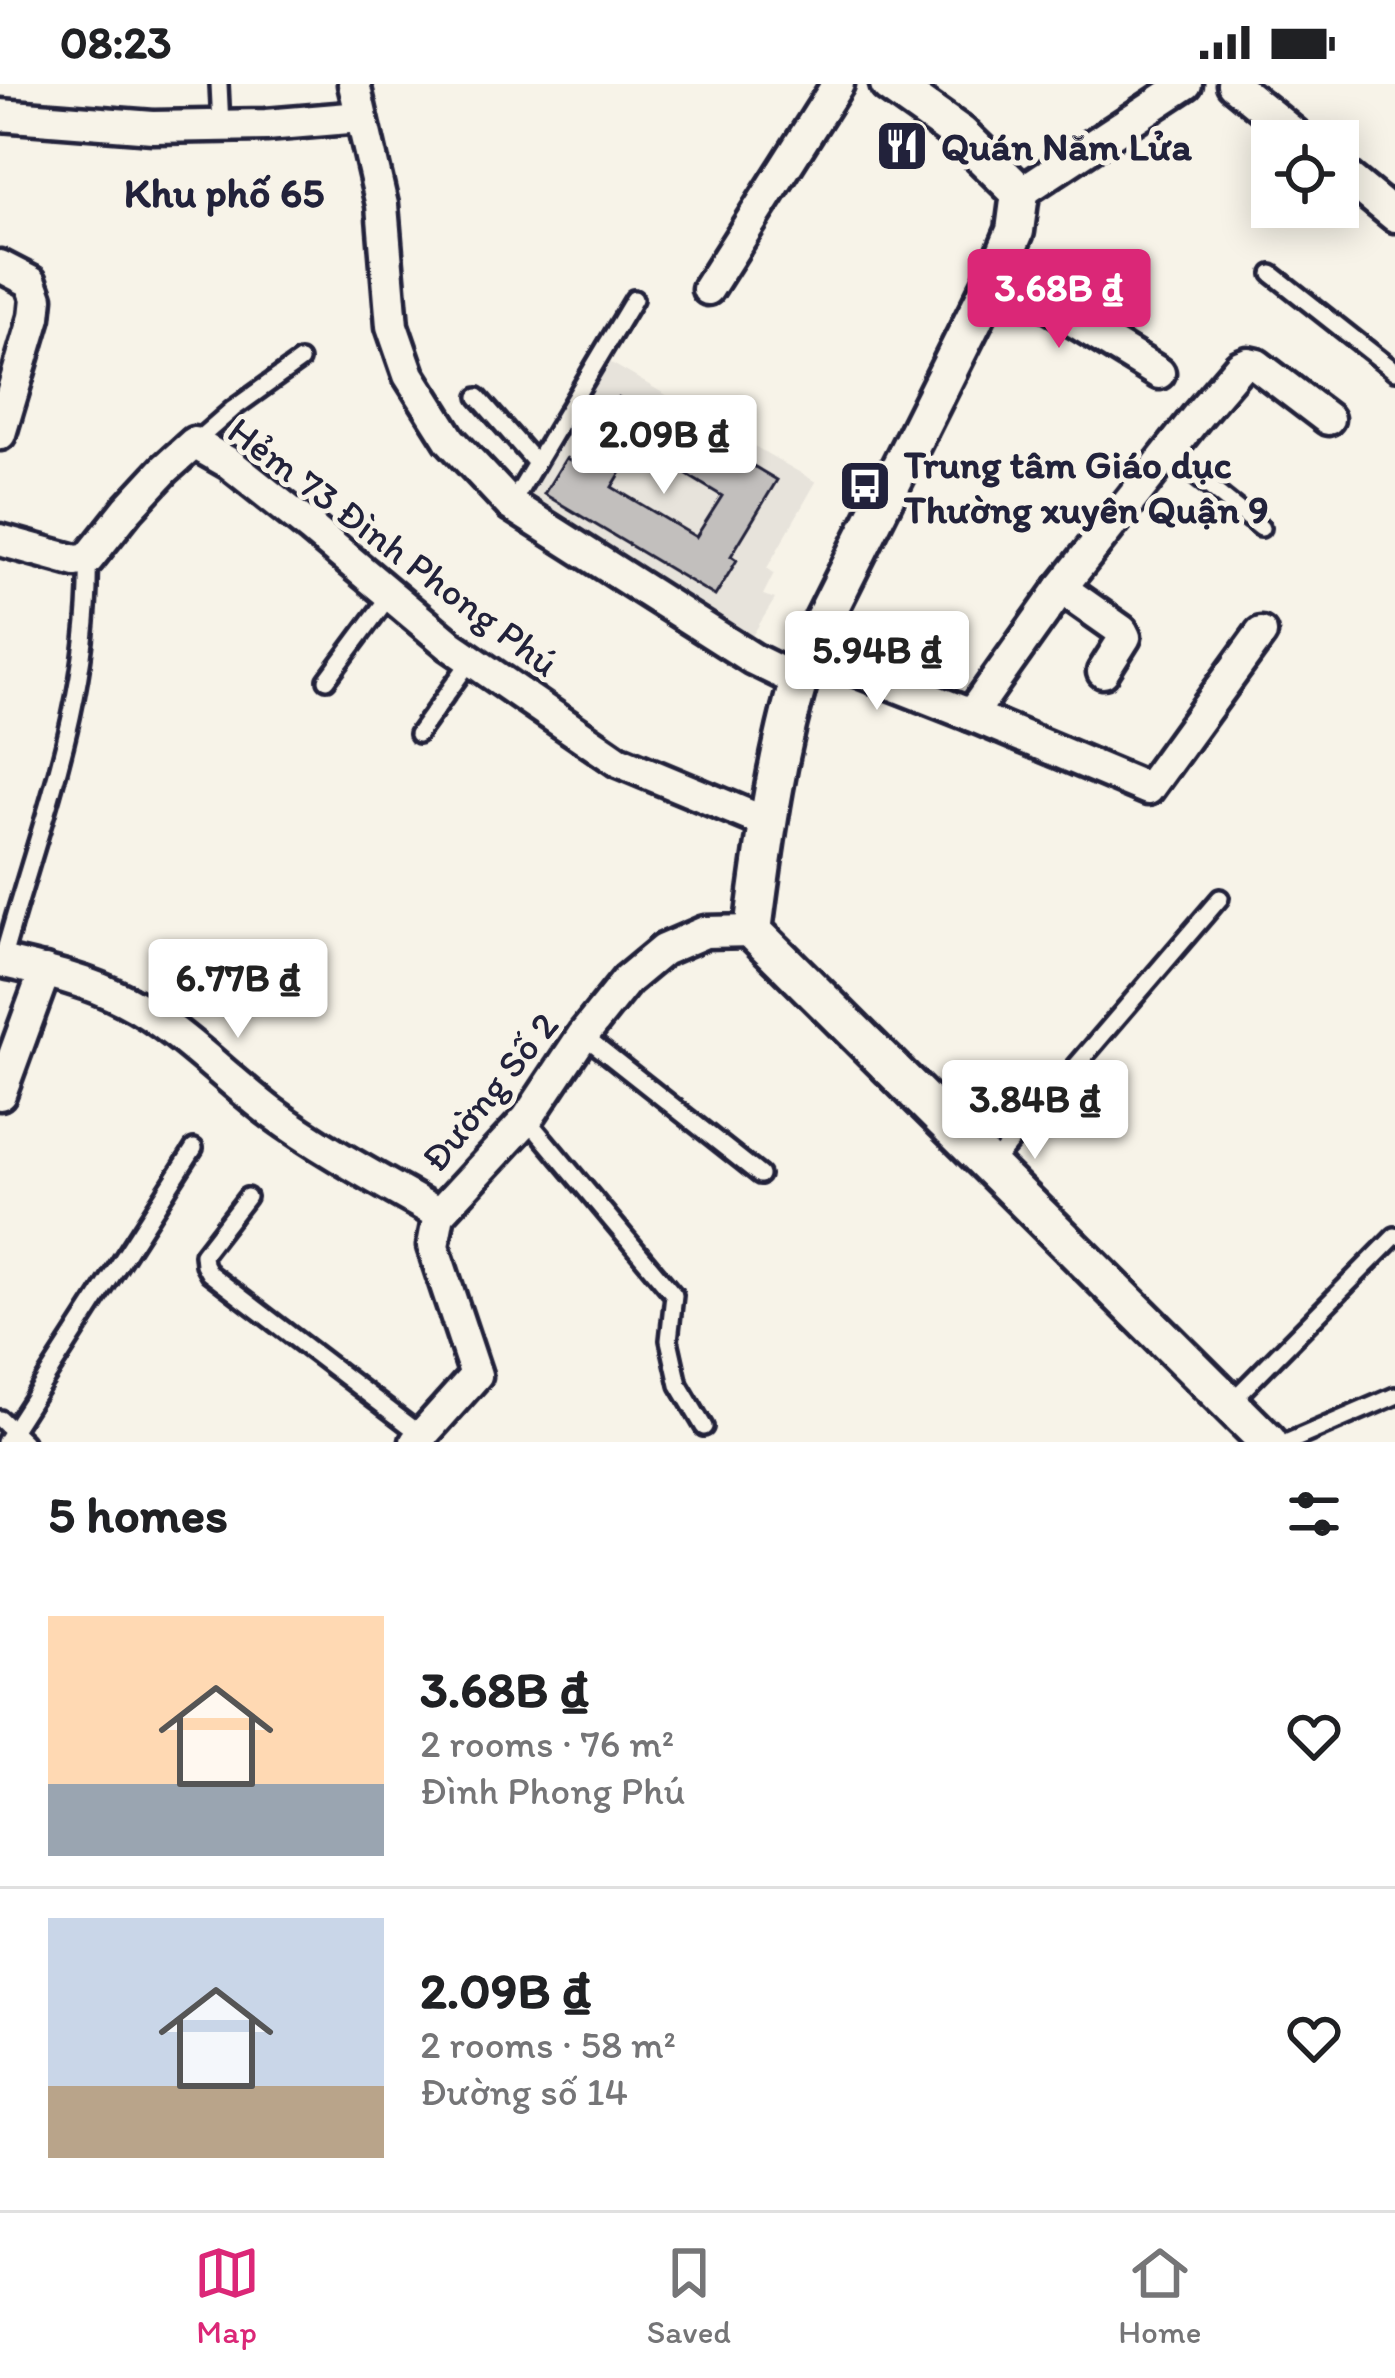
<!DOCTYPE html>
<html lang="en">
<head>
<meta charset="utf-8">
<style>
	:root { --surface:#fff; --page:#f2f2f2; --text:#202124; --muted:#757577; --line:#e0e0e0; --accent:#db2777 }
	body { margin:0; font-family:Itim,sans-serif; background:var(--page); color:var(--text); height:100vh; display:flex; flex-direction:column; font-size:45px; white-space:nowrap }
	* { box-sizing:border-box; margin:0 }
	p { font-size:39px; color:var(--muted) }
	.icon { flex:none; width:66px; height:66px; fill:none; stroke:currentColor; stroke-width:2; stroke-linecap:round; stroke-linejoin:round }
	.map { position:relative; height:1358px; overflow:hidden }
	.panel { display:flex; flex-direction:column; background:var(--surface); flex:1 }
	.panel>* { flex:none }
	.controls { position:absolute; left:1251px; top:36px; display:grid; gap:24px }
	.controls a { display:grid; place-items:center; width:108px; height:108px; border-radius:0px; background:var(--surface); box-shadow:0 6px 30px #0003; font-size:60px }
	.price { position:absolute; translate:-50% -102px; padding:0 27px; border-radius:12px; background:#fff; color:#222; font-size:39px; line-height:78px; filter:drop-shadow(0 3px 6px #0008) }
	.price::after { content:''; position:absolute; left:50%; top:72px; width:36px; height:27px; margin-left:-18px; background:inherit; clip-path:polygon(0 0,100% 0,50% 100%) }
	.price.selected { background:var(--accent); color:#fff }
	ul { padding:0; list-style:none }
	li { display:flex; align-items:center; gap:36px; height:300px; padding:0 48px }
	li+li { border-top:3px solid var(--line) }
	li span { display:grid; place-items:center; flex:none; width:336px; height:240px; border-radius:0px; color:#555 }
	li>.icon { margin-inline-start:auto }
	span .icon { width:144px; height:144px; fill:#fffc; stroke-width:1 }
	li b { font-size:51px }
	h2 { display:flex; justify-content:space-between; align-items:center; height:144px; padding:0 48px; font-size:51px }
	.status { display:flex; justify-content:space-between; align-items:center; height:84px; padding:0 60px; background:var(--surface); direction:ltr }
	.status svg { height:33px; fill:currentColor }
	.tabs { display:flex; justify-content:space-around; align-items:center; height:168px; border-top:3px solid var(--line); background:var(--surface); font-size:33px; color:var(--muted) }
	.tabs a { display:grid; justify-items:center; gap:6px }
	.tabs .selected { color:var(--accent) }
	.map>svg:first-child { display:block }
	.built { fill:#e7e3db }
	.building { fill:#c2bfbd; stroke:#22223b; stroke-width:3 }
	.lines { fill:none; stroke-linecap:round; stroke-linejoin:round }
	.service-casing { stroke:#22223b; stroke-width:24 }
	.minor-casing { stroke:#22223b; stroke-width:39 }
	.tertiary-casing { stroke:#22223b; stroke-width:45 }
	.service { stroke:#f7f3e8; stroke-width:15 }
	.minor { stroke:#f7f3e8; stroke-width:30 }
	.tertiary { stroke:#f7f3e8; stroke-width:36 }
	.labels { text-anchor:middle; stroke-width:10; stroke-linejoin:round; paint-order:stroke }
	.poi-label { font-size:39px; font-weight:bold; fill:#22223b; stroke:#f7f3e8; text-anchor:start }
	.street-label { font-size:39px; fill:#22223b; stroke:#f7f3e8 }
	.neighbourhood-label { font-size:42px; font-weight:bold; fill:#22223b; stroke:#f7f3e8 }
</style>
</head>
<body>
<div class="status"><b>08:23</b><svg viewBox="0 0 49 12"><path d="M0 12V9h3v3zM5 12V6h3v6zM10 12V3h3v9zM15 12V0h3v12zM26 1h20v11H26zM47 4h2v5h-2z"/></svg></div>
<div class="map">
<svg width="1395" height="1358" viewBox="0 0 1395 1358">
	<rect width="100%" height="100%" fill="#f7f3e8"/>
	<filter id="ink" filterUnits="userSpaceOnUse"><feTurbulence type="fractalNoise" baseFrequency=".00833" numOctaves="2"/><feDisplacementMap in="SourceGraphic" scale="24" xChannelSelector="R" yChannelSelector="G"/><feConvolveMatrix kernelMatrix="1 2 1 2 8 2 1 2 1" color-interpolation-filters="sRGB"/></filter>
	<g filter="url(#ink)">
		<path class="built" d="M606,276L816,398L767,484L774,489L763,511L775,515L752,552L524,408Z"/>
		<path class="building" d="M618,313L654,334L612,403L696,453L722,412L664,377L686,342L777,396L731,472L737,476L715,512L544,410L566,374L577,380Z"/>
		<g class="lines">
			<g class="service-casing">
				<g id="service">
					<path d="M219,0L221,42"/>
					<path d="M1272,190L1395,287"/>
					<path d="M478,313L536,379"/>
					<path d="M194,359L233,325L300,277"/>
					<path d="M1167,369L1261,444"/>
					<path d="M511,421L634,215"/>
					<path d="M327,596L390,511"/>
					<path d="M418,650L471,576"/>
					<path d="M2,877C38,745 92,614 88,475"/>
					<path d="M583,951L760,1091"/>
					<path d="M527,1035L674,1211L669,1256L679,1301L704,1343"/>
					<path d="M991,1081L1220,814"/>
					<path d="M247,1113L203,1170L204,1180L209,1189L423,1352"/>
					<path d="M1229,1320L1395,1152"/>
					<path d="M0,1335L24,1358"/>
					<path d="M5,1358L194,1064"/>
					<path d="M1288,1358L1395,1312"/>
				</g>
			</g>
			<g class="minor-casing">
				<g id="minor">
					<path d="M354,0L382,121L392,242L409,291L450,356L511,421L753,575L798,597"/>
					<path d="M1233,0L1303,57"/>
					<path d="M0,31L153,43L266,41L361,33"/>
					<path d="M1338,85L1395,132"/>
					<path d="M1020,109L1186,0"/>
					<path d="M0,182L31,198L37,214L35,233L0,350"/>
					<path d="M998,187L1017,202L1159,289"/>
					<path d="M708,205L838,0"/>
					<path d="M0,456L76,477L88,475L127,426L165,385L194,359L229,379L312,445L451,562L618,677L767,739"/>
					<path d="M1061,504L1122,547L1125,553L1103,588"/>
					<path d="M808,567L971,631L1148,705L1261,549"/>
					<path d="M971,631L1061,504L1198,331L1240,282L1248,279L1257,281L1328,335"/>
					<path d="M0,877C43,887 84,895 124,916C179,944 223,992 272,1029C324,1067 383,1098 439,1130"/>
					<path d="M0,1010L45,887"/>
					<path d="M416,1358L476,1291L433,1162L439,1130L527,1035L583,951L627,896L663,866L705,848L753,847"/>
				</g>
			</g>
			<g class="tertiary-casing">
				<path id="tertiary" d="M889,0L961,51L1020,109L1015,147L998,187L808,567C778,657 765,753 753,847L1268,1358"/>
			</g>
			<use href="#service" class="service"/>
			<use href="#minor" class="minor"/>
			<use href="#tertiary" class="tertiary"/>
		</g>
	</g>
	<defs>
		<g id="restaurant-square" transform="scale(2.7)"><rect x="-9" y="-9" width="18" height="18" rx="4" fill="#22223b" stroke="#f7f3e8"/><path d="M-5-6h1v4h1v-4h1v4h1v-4h1v5L-1.5 .5V6h-2V.5L-5-1ZM5-6V6H3V1.5H1.5Q1.5-4 5-6Z" fill="#fff"/></g>
		<g id="bus-square" transform="scale(2.7)"><rect x="-9" y="-9" width="18" height="18" rx="4" fill="#22223b" stroke="#f7f3e8"/><path d="M-5-6H5V4H4V6H2V4H-2V6H-4V4H-5ZM-3.5-4V0h7V-4ZM-3.5 1.2v1.5H-2V1.2ZM2 1.2v1.5H3.5V1.2Z" fill="#fff"/></g>
	</defs>
	<g fill-rule="evenodd">
		<use href="#restaurant-square" x="902" y="62"/>
		<use href="#bus-square" x="865" y="402"/>
	</g>
	<g class="labels">
		<g class="poi-label">
			<text x="941" y="76">Quán Năm Lửa</text>
			<text x="904" y="394">Trung tâm Giáo dục<tspan x="904" dy="45">Thường xuyên Quận 9</tspan></text>
		</g>
		<g class="street-label">
			<text transform="translate(394 462) rotate(37)" y="14">Hẻm 73 Đình Phong Phú</text>
			<text transform="translate(489 1007) rotate(-51)" y="14">Đường Số 2</text>
		</g>
		<g class="neighbourhood-label">
			<text x="224" y="123">Khu phố 65</text>
		</g>
	</g>
</svg>
<div class="controls">
<a><svg class="icon" aria-label="locate" viewBox="0 0 24 24"><circle cx="12" cy="12" r="6"/><path d="M12 2v4M12 18v4M2 12h4M18 12h4"/></svg></a>
</div>
<b class="price selected" style="left:1059px;top:267px">3.68B ₫</b>
<b class="price" style="left:664px;top:413px">2.09B ₫</b>
<b class="price" style="left:877px;top:629px">5.94B ₫</b>
<b class="price" style="left:238px;top:957px">6.77B ₫</b>
<b class="price" style="left:1035px;top:1078px">3.84B ₫</b>
</div>
<section class="panel">
<h2>5 homes<svg class="icon" aria-label="filters" viewBox="0 0 24 24"><path d="M4 7h16M4 17h16"/><circle cx="9" cy="7" r="2"/><circle cx="15" cy="17" r="2"/></svg></h2>
<ul>
<li><span style="background:linear-gradient(#ffd9b3 70%,#9aa5b1 0)"><svg class="icon" aria-label="home" viewBox="0 0 24 24"><path d="M3 11l9-7 9 7M6 9v11h12V9"/></svg></span><div><b>3.68B ₫</b><p>2 rooms · 76 m²</p><p>Đình Phong Phú</p></div><svg class="icon" aria-label="heart" viewBox="0 0 24 24"><path d="M12 20l-8-8c-3-5 5-10 8-4 3-6 11-1 8 4z"/></svg></li>
<li><span style="background:linear-gradient(#c9d6e8 70%,#b9a48a 0)"><svg class="icon" aria-label="home" viewBox="0 0 24 24"><path d="M3 11l9-7 9 7M6 9v11h12V9"/></svg></span><div><b>2.09B ₫</b><p>2 rooms · 58 m²</p><p>Đường số 14</p></div><svg class="icon" aria-label="heart" viewBox="0 0 24 24"><path d="M12 20l-8-8c-3-5 5-10 8-4 3-6 11-1 8 4z"/></svg></li>
</ul>
</section>
<nav class="tabs">
<a class="selected"><svg class="icon" aria-label="map" viewBox="0 0 24 24"><path d="M3 6l6-2 6 2 6-2v14l-6 2-6-2-6 2zM9 4v14M15 6v14"/></svg>Map</a>
<a><svg class="icon" aria-label="saved" viewBox="0 0 24 24"><path d="M7 4h10v16l-5-4-5 4z"/></svg>Saved</a>
<a><svg class="icon" aria-label="home" viewBox="0 0 24 24"><path d="M3 11l9-7 9 7M6 9v11h12V9"/></svg>Home</a>
</nav>
</body>
</html>
